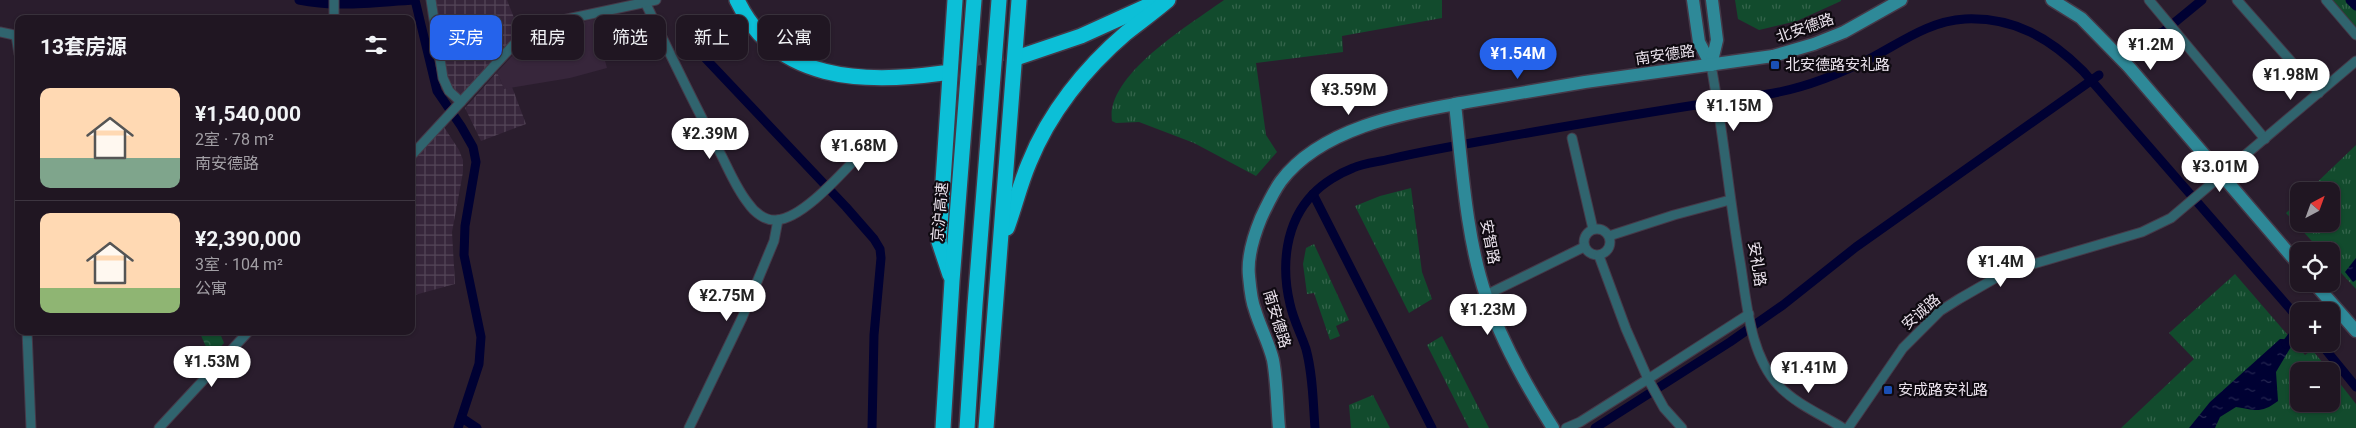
<!DOCTYPE html>
<html lang="zh">
<head>
<meta charset="utf-8">
<style>
	:root { --surface:#201622; --page:#2d232f; --text:#f1f3f6; --muted:#a29fa5; --line:#3d3540; --accent:#2563eb }
	body { margin:0; font-family:Roboto,"Noto Sans SC",sans-serif; background:var(--page); color:var(--text); height:100vh; display:flex; flex-direction:column; font-size:19px; white-space:nowrap }
	* { box-sizing:border-box; margin:0 }
	p { font-size:16px; color:var(--muted) }
	.icon { flex:none; width:28px; height:28px; fill:none; stroke:currentColor; stroke-width:2; stroke-linecap:round; stroke-linejoin:round }
	.map { position:relative; flex:1; overflow:hidden }
	.details { position:absolute; left:15px; top:15px; width:400px; height:320px; display:flex; flex-direction:column; background:var(--surface); border-radius:10px; box-shadow:0 1px 4px #0004,0 0 0 1px var(--line) }
	.details>* { flex:none }
	.guide { position:absolute; left:430px; top:15px; width:475px; height:45px; display:flex; gap:10px }
	.needle { width:32px; rotate:41deg }
	.fabs { position:absolute; left:2290px; top:182px; display:grid; gap:10px }
	.fabs a { display:grid; place-items:center; width:50px; height:50px; border-radius:10px; background:var(--surface); box-shadow:0 1px 4px #0004,0 0 0 1px var(--line); font-size:25px }
	.price { position:absolute; translate:-50% -42px; padding:0 11px; border-radius:18px; background:#fff; color:#222; font-size:16px; line-height:32px; filter:drop-shadow(0 1px 2px #0008) }
	.price::after { content:''; position:absolute; left:50%; top:30px; width:15px; height:11px; margin-left:-8px; background:inherit; clip-path:polygon(0 0,100% 0,50% 100%) }
	.price.current { background:var(--accent); color:#fff }
	ul { padding:0; list-style:none }
	li { display:flex; align-items:center; gap:15px; height:125px; padding:0 25px }
	li+li { border-top:1px solid var(--line) }
	li span { display:grid; place-items:center; flex:none; width:140px; height:100px; border-radius:10px; color:#555 }
	li>.icon { margin-inline-start:auto }
	span .icon { width:60px; height:60px; fill:#fffc; stroke-width:1 }
	li b { font-size:21px }
	h2 { display:flex; justify-content:space-between; align-items:center; height:60px; padding:0 25px; font-size:21px }
	.chip { padding:0 18px; border-radius:10px; background:var(--surface); box-shadow:0 1px 4px #0004,0 0 0 1px var(--line); font-size:18px; line-height:45px }
	.chip.current { background:var(--accent); color:#fff }
	.map>svg:first-child { display:block }
	.built { fill:#37263b }
	.industrial { fill:url(#industrial-grid) }
	.grass { fill:url(#grass-tufts) }
	.forest { fill:url(#forest-crowns) }
	.water { fill:url(#water-ripples) }
	.lines { fill:none; stroke-linecap:round; stroke-linejoin:round }
	.canal { stroke:#000133; stroke-width:9 }
	.highway-tunnel { stroke:#473b4a; stroke-width:15; stroke-dasharray:15 8; stroke-linecap:butt }
	.street-casing { stroke:#453948; stroke-width:11 }
	.secondary-casing { stroke:#453948; stroke-width:15 }
	.highway-casing { stroke:#453948; stroke-width:18 }
	.street { stroke:#30646e; stroke-width:9 }
	.secondary { stroke:#2e8998; stroke-width:12 }
	.highway { stroke:#0cbfd7; stroke-width:15 }
	.transit-dot { fill:#1a4fb4; stroke:#0f0a11; stroke-width:2 }
	.labels { text-anchor:middle; stroke-width:4.5; stroke-linejoin:round; paint-order:stroke }
	.street-label { font-size:15px; fill:#ebe3ed; stroke:#0f0a11 }
	.poi-label { font-size:15px; fill:#ebe3ed; stroke:#0f0a11; text-anchor:start }
</style>
</head>
<body>
<div class="map">
<svg width="2356" height="428" viewBox="0 0 2356 428">
	<defs>
		<pattern id="industrial-grid" width="8" height="8" patternUnits="userSpaceOnUse" patternTransform="scale(1.25)"><rect width="8" height="8" fill="#37263b"/><path d="M0 4h8M4 0v8" fill="none" stroke="#544558"/></pattern>
		<pattern id="grass-tufts" width="24" height="20" patternUnits="userSpaceOnUse" patternTransform="scale(1.25)"><rect width="24" height="20" fill="#124b2d"/><path d="M3 7l-1-3M5 7V3M7 7l1-3M15 17l-1-3M17 17v-4M19 17l1-3" fill="none" stroke="#35654c"/></pattern>
		<pattern id="forest-crowns" width="20" height="18" patternUnits="userSpaceOnUse" patternTransform="scale(1.25)"><rect width="20" height="18" fill="#124b2d"/><path d="M2 6a3 3 0 1 1 6 0M12 15a3 3 0 1 1 6 0" fill="none" stroke="#35654c"/></pattern>
		<pattern id="water-ripples" width="26" height="14" patternUnits="userSpaceOnUse" patternTransform="scale(1.25)"><rect width="26" height="14" fill="#000133"/><path d="M2 4q2-2 4 0t4 0M15 11q2-2 4 0t4 0" fill="none" stroke="#252651"/></pattern>
	</defs>
	<rect width="100%" height="100%" fill="#2a1d2d"/>
	<path class="built" d="M594,19L607,68L570,78L504,89L497,72L531,36Z"/>
	<g class="industrial">
		<path d="M434,0H507L520,33L461,96L449,83L444,67L442,41Z"/>
		<path d="M497,72L504,89L512,87L526,124L481,141L465,108Z"/>
		<path d="M444,127L459,150L463,160V172L452,232L455,284L411,296V163Z"/>
	</g>
	<g class="grass">
		<path d="M1224,0H1442V18L1342,36L1343,52L1256,63L1266,135L1277,152L1256,176L1194,143L1139,122L1116,123L1112,121C1105,75 1191,24 1224,0Z"/>
		<path d="M1735,0H1841V1L1797,21L1759,30L1738,19Z"/>
		<path d="M2329,0H2356V31Z"/>
		<path d="M2356,145V289L2331,262V251H2321L2286,213L2299,201V224H2331V191H2308Z"/>
		<path d="M1411,188L1422,272L1432,299L1409,313L1355,206L1380,196Z"/>
		<path d="M1314,244L1349,320L1336,326L1340,336L1330,340L1314,293L1307,294L1303,264L1306,248Z"/>
		<path d="M2235,274L2305,355L2312,350L2330,371H2299V404H2331V372L2356,404V428H2121L2194,359L2169,333Z"/>
		<path d="M1442,336L1489,428H1469L1427,345Z"/>
		<path d="M1373,395L1390,428H1351L1349,405Z"/>
	</g>
	<path class="forest" d="M199,331H219L224,343L211,358Z"/>
	<g class="water">
		<path d="M2356,258V280L2353,282L2345,272Z"/>
		<path d="M2280,339H2285L2292,345L2276,372L2278,401C2261,414 2255,410 2236,407L2220,417L2215,428H2189L2210,402Z"/>
	</g>
	<g class="lines">
		<g class="canal">
			<path d="M299,0C337,8 377,2 415,0L437,91L461,126L473,147L476,162L465,226L464,255L481,337L479,364L458,428"/>
			<path d="M2350,0L2356,6"/>
			<path d="M712,22C703,34 700,45 706,59L846,207L874,239L880,249L881,258L874,335L872,428"/>
			<path d="M2138,40L2163,32L2202,0"/>
			<path d="M1313,194L1432,428"/>
			<path d="M2286,344L2299,328"/>
			<path d="M2321,344L2356,387"/>
			<path d="M462,418L477,428"/>
			<path d="M1315,428C1313,402 1313,375 1306,349C1301,334 1293,319 1290,304C1281,266 1285,223 1313,194C1323,183 1340,173 1353,168C1364,163 1378,162 1390,159C1424,151 1459,145 1494,139C1583,123 1673,108 1762,95C1799,90 1840,74 1873,57C1903,41 1930,21 1965,19C2014,17 2050,38 2083,71L2299,319"/>
			<path d="M1595,428L1730,342L1783,305L1856,247L2099,75"/>
		</g>
		<path class="highway-tunnel" d="M943,65L1020,50"/>
		<g class="street-casing">
			<g id="street">
				<path d="M334,0V19"/>
				<path d="M431,0L443,78L449,91L461,102"/>
				<path d="M2149,0L2265,139"/>
				<path d="M2237,0L2319,93"/>
				<path d="M2326,0L2356,35"/>
				<path d="M646,4C669,52 692,100 717,147C727,165 735,187 748,203C754,212 765,221 776,220C804,219 846,168 866,148"/>
				<path d="M0,32L19,36"/>
				<path d="M16,35L19,54"/>
				<path d="M1711,65C1723,130 1729,196 1740,261C1747,302 1749,354 1779,386C1796,404 1822,415 1843,428"/>
				<path d="M1572,138L1593,229"/>
				<path d="M411,156L517,41L534,27L544,24L656,0"/>
				<circle cx="1597" cy="242" r="13"/>
				<path d="M1609,236L1674,215L1730,200"/>
				<path d="M1599,256L1626,329L1648,379L1749,314"/>
				<path d="M1486,295L1584,247"/>
				<path d="M27,331L31,428"/>
				<path d="M159,428L249,331"/>
				<path d="M689,428L742,318L774,241L778,220"/>
				<path d="M1566,428L1580,422L1648,379L1664,408L1682,428"/>
				<path d="M1848,428L1903,348L1940,311L1959,299L2006,272L2142,232L2171,218L2356,61"/>
			</g>
		</g>
		<g class="secondary-casing">
			<g id="secondary">
				<path d="M1693,0L1699,42L1711,65"/>
				<path d="M2052,0L2081,18L2129,67L2299,265"/>
				<path d="M1711,65L1717,40L1712,0"/>
				<path d="M2315,284L2356,331"/>
				<path d="M1279,428C1277,406 1277,382 1273,360C1269,343 1260,327 1255,310C1251,300 1250,287 1249,276C1247,257 1254,235 1261,218C1267,205 1273,192 1281,181C1320,129 1402,113 1462,103"/>
				<path d="M1553,428C1527,387 1502,343 1486,296C1466,237 1462,166 1455,104L1585,82L1773,56L1814,44L1844,32L1901,0"/>
			</g>
		</g>
		<g class="highway-casing">
			<g id="highway">
				<path d="M737,0C776,82 864,84 943,73"/>
				<path d="M1019,57L1081,36L1154,3"/>
				<path d="M1007,228C1015,206 1020,184 1029,163C1049,113 1085,68 1126,33C1140,22 1154,12 1168,0"/>
				<path d="M950,275L939,242L955,0"/>
				<path d="M943,428L952,281L974,0"/>
				<path d="M967,428L975,305L999,0"/>
				<path d="M986,428L1019,0"/>
			</g>
		</g>
		<use href="#street" class="street"/>
		<use href="#secondary" class="secondary"/>
		<use href="#highway" class="highway"/>
	</g>
	<g class="transit-dot">
		<rect x="1770" y="60" width="10" height="10" rx="2.5"/>
		<rect x="1883" y="385" width="10" height="10" rx="2.5"/>
	</g>
	<g class="labels">
		<g class="street-label">
			<text transform="translate(1805 28) rotate(-19)" y="5">北安德路</text>
			<text transform="translate(1665 55) rotate(-8)" y="5">南安德路</text>
			<text transform="translate(940 212) rotate(-85)" y="5">京沪高速</text>
			<text transform="translate(1490 242) rotate(79)" y="5">安智路</text>
			<text transform="translate(1757 264) rotate(81)" y="5">安礼路</text>
			<text transform="translate(1921 312) rotate(-41)" y="5">安诚路</text>
			<text transform="translate(1277 319) rotate(73)" y="5">南安德路</text>
		</g>
		<g class="poi-label">
			<text x="1785" y="70">北安德路安礼路</text>
			<text x="1898" y="395">安成路安礼路</text>
		</g>
	</g>
</svg>
<div class="fabs">
<a><svg class="needle" viewBox="-14 -14 28 28"><path d="M0-13l5 13h-10z" fill="#e53935"/><path d="M0 13l5-13h-10z" fill="#a29fa5"/></svg></a>
<a><svg class="icon" aria-label="locate" viewBox="0 0 24 24"><circle cx="12" cy="12" r="6"/><path d="M12 2v4M12 18v4M2 12h4M18 12h4"/></svg></a>
<a>+</a>
<a>−</a>
</div>
<b class="price" style="left:2151px;top:71px">¥1.2M</b>
<b class="price current" style="left:1518px;top:80px">¥1.54M</b>
<b class="price" style="left:2291px;top:101px">¥1.98M</b>
<b class="price" style="left:1349px;top:116px">¥3.59M</b>
<b class="price" style="left:1734px;top:132px">¥1.15M</b>
<b class="price" style="left:710px;top:160px">¥2.39M</b>
<b class="price" style="left:859px;top:172px">¥1.68M</b>
<b class="price" style="left:2220px;top:193px">¥3.01M</b>
<b class="price" style="left:2001px;top:288px">¥1.4M</b>
<b class="price" style="left:727px;top:322px">¥2.75M</b>
<b class="price" style="left:1488px;top:336px">¥1.23M</b>
<b class="price" style="left:212px;top:388px">¥1.53M</b>
<b class="price" style="left:1809px;top:394px">¥1.41M</b>
<div class="guide">
<a class="chip current">买房</a>
<a class="chip">租房</a>
<a class="chip">筛选</a>
<a class="chip">新上</a>
<a class="chip">公寓</a>
</div>
<section class="details">
<h2>13套房源<svg class="icon" aria-label="filters" viewBox="0 0 24 24"><path d="M4 7h16M4 17h16"/><circle cx="9" cy="7" r="2"/><circle cx="15" cy="17" r="2"/></svg></h2>
<ul>
<li><span style="background:linear-gradient(#ffd9b3 70%,#7fa58c 0)"><svg class="icon" aria-label="home" viewBox="0 0 24 24"><path d="M3 11l9-7 9 7M6 9v11h12V9"/></svg></span><div><b>¥1,540,000</b><p>2室 · 78 m²</p><p>南安德路</p></div></li>
<li><span style="background:linear-gradient(#ffd9b3 75%,#8fb573 0)"><svg class="icon" aria-label="home" viewBox="0 0 24 24"><path d="M3 11l9-7 9 7M6 9v11h12V9"/></svg></span><div><b>¥2,390,000</b><p>3室 · 104 m²</p><p>公寓</p></div></li>
</ul>
</section>
</div>
</body>
</html>
